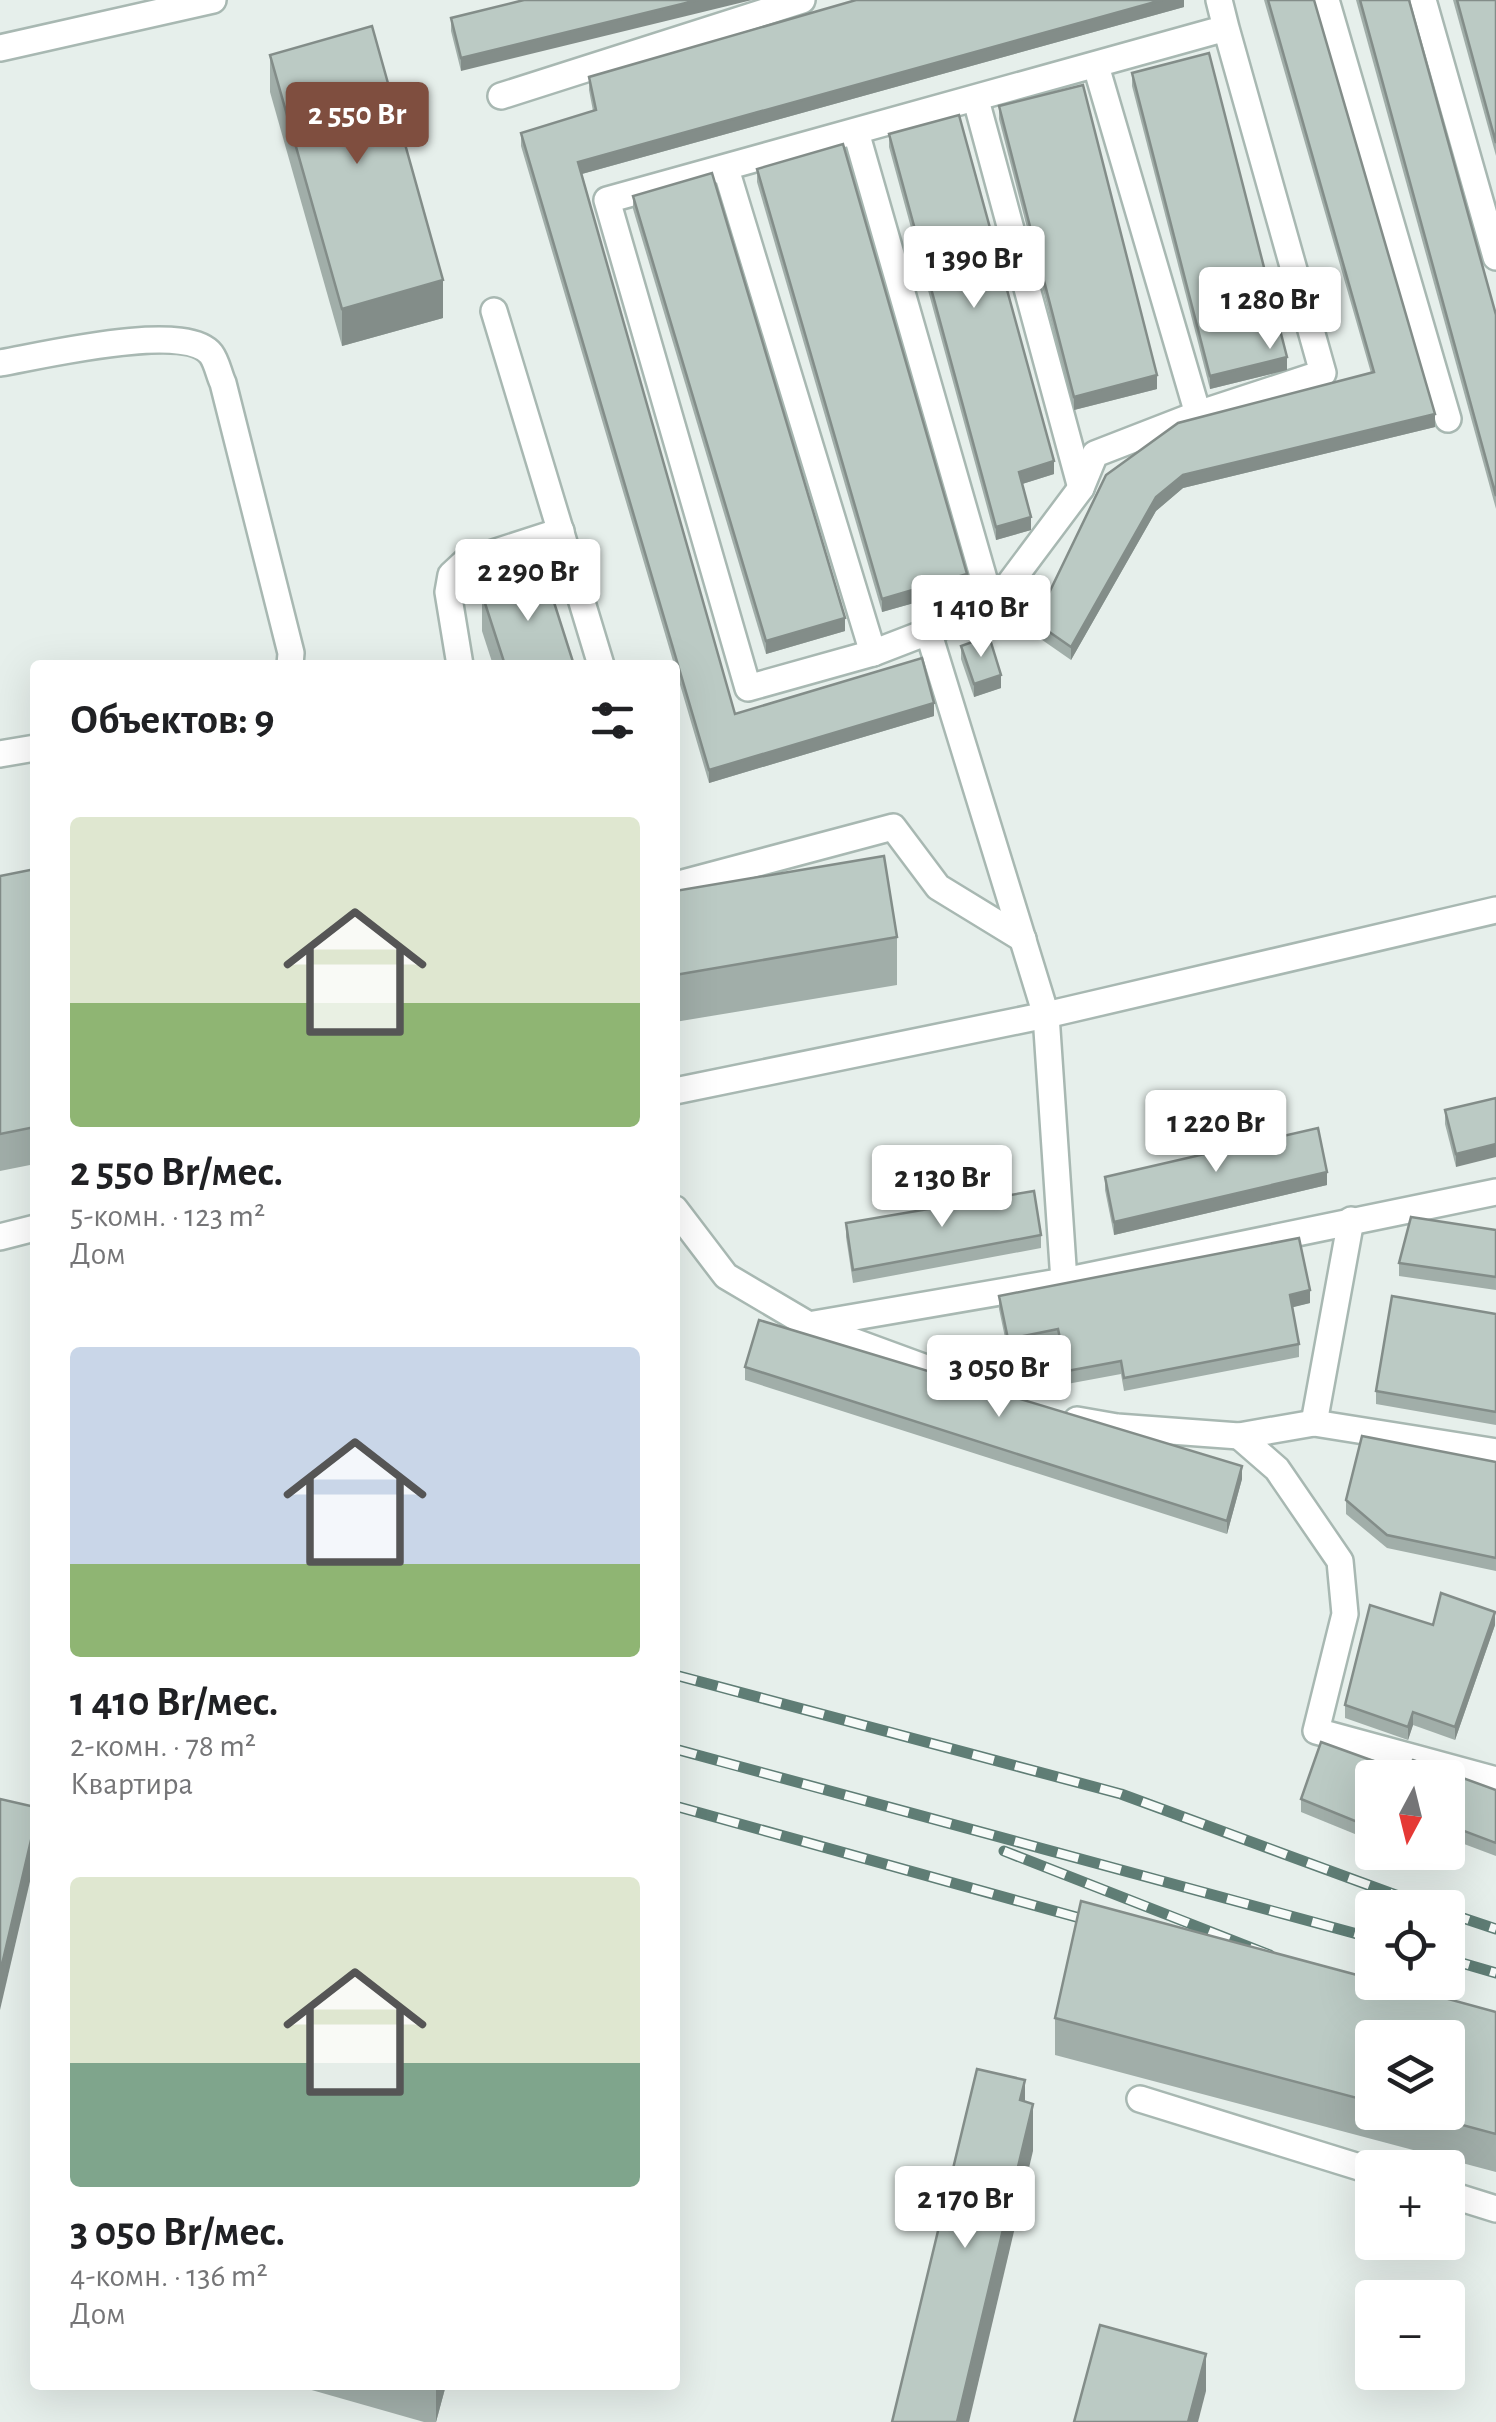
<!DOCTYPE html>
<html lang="ru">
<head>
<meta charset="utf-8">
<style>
	:root { --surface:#fff; --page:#f6f6f6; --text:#202124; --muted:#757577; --accent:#7f4e3f }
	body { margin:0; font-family:"Alegreya Sans",sans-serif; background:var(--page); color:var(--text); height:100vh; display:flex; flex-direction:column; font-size:38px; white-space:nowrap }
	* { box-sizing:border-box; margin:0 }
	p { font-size:32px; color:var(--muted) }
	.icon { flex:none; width:55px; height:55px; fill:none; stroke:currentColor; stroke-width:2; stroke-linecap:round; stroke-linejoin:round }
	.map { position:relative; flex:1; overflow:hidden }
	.drawer { position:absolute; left:30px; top:660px; width:650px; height:1730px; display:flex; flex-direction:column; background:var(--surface); border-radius:10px; box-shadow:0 10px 40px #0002 }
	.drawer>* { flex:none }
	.needle { width:65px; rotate:187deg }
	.buttons { position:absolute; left:1355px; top:1760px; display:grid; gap:20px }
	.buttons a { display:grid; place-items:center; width:110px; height:110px; border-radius:10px; background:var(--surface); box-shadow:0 10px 40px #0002; font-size:50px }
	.price { position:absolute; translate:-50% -85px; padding:0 22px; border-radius:10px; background:#fff; color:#222; font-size:32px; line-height:65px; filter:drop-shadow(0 2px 5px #0008) }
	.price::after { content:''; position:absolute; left:50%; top:60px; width:30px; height:22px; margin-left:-15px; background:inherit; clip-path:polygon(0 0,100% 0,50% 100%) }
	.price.selected { background:var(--accent); color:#fff }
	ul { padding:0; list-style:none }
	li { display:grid; align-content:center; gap:20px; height:530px; padding:0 40px }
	li span { display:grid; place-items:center; height:310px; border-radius:10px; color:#555 }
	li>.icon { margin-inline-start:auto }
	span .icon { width:180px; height:180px; fill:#fffc; stroke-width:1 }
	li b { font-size:42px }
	h2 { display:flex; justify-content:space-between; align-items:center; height:120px; padding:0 40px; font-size:42px }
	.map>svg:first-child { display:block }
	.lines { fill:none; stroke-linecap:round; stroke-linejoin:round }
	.service-casing { stroke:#a8b8b2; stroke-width:30 }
	.service { stroke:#fff; stroke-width:25 }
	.rail-casing { stroke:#5f7d75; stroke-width:11 }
	.rail { stroke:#f7fbf9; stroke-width:8; stroke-dasharray:22; stroke-linecap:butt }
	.wall { fill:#a1aea9; fill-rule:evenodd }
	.shaded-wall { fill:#838d89 }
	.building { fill:#bbcac4; stroke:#838d89; stroke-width:2.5 }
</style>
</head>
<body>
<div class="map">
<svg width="1496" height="2422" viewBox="0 0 1496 2422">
	<rect width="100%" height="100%" fill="#e6efeb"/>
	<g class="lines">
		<g class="service-casing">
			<g id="service">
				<path d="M1219,0L1226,28L607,200L748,688L873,653L992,607L1081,488L1095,454L1198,414L1323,373L1226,28"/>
				<path d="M1326,0L1448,419"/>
				<path d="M1423,0L1496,257"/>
				<path d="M0,48L213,0"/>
				<path d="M1096,66L1198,414"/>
				<path d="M501,96L802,0"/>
				<path d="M976,100L1081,488"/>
				<path d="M856,132L992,607"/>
				<path d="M726,169L873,653"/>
				<path d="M494,311L601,665"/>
				<path d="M0,363C41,356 185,321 211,354C217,362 219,375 223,383L291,653L290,665"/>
				<path d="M928,631L1046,1015L1064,1281"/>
				<path d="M460,665L448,592L451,575L465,562L561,531"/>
				<path d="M0,754L35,748"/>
				<path d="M675,885L893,827L938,887L1023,939"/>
				<path d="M675,1091L1046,1015L1496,910"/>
				<path d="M675,1209L726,1276L809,1325L997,1394"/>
				<path d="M0,1237L35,1228"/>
				<path d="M814,1324L1064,1281L1496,1192"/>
				<path d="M1077,1420L1117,1427L1239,1436L1314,1423L1496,1452"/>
				<path d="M1314,1423L1351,1220"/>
				<path d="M1239,1436L1277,1469L1340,1561L1345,1614L1316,1731L1496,1780"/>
				<path d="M1140,2099L1372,2171"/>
				<path d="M1448,2194L1496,2209"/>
			</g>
		</g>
		<use href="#service" class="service"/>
		<g class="rail-casing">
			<g id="rail">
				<path d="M675,1675L1121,1794L1431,1908"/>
				<path d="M675,1749L1372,1938"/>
				<path d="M675,1806L1105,1925"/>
				<path d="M1004,1851L1270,1955"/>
				<path d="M1448,1913L1496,1929"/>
				<path d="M1448,1959L1496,1973"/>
			</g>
		</g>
		<use href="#rail" class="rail"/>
	</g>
	<g class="wall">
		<path d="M524,0L461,71L451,31V18Z"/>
		<path d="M1184,0V7L582,174L735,714L934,716L709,783L521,146V133L593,111L589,90V77Z"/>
		<path d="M1264,0H1314L1435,427L1183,488L1156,511L1071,660L1035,635V622L1106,475L1371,373Z"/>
		<path d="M1356,0H1409L1496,315V509Z"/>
		<path d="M1453,0H1496V156Z"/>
		<path d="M270,55L443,318L342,346L270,92Z"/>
		<path d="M1132,73L1287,370L1210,389L1132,86Z"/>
		<path d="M999,106L1157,389L1074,410L999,119Z"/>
		<path d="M889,134L1054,474L1022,484L1031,530L996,540L889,147Z"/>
		<path d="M757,169L967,588L882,612L757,182Z"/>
		<path d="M633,196L845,631L766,654L633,209Z"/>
		<path d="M482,594L574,665H493L482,631Z"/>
		<path d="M961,646L1001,688L974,697L961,659Z"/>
		<path d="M35,869V1164L0,1171V876Z"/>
		<path d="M675,891L897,937V985L675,1022Z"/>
		<path d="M1496,1098L1456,1167L1445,1124V1110Z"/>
		<path d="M1105,1177L1327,1185L1114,1235L1105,1190Z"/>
		<path d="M846,1223L1041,1235V1248L853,1283L846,1237Z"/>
		<path d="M1496,1230V1290L1399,1276V1263Z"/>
		<path d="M999,1296L1310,1303L1292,1307L1299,1344V1357L1124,1391L1121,1374L1067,1384L1058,1342L1008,1352L999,1309Z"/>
		<path d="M1496,1314V1425L1376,1404V1391Z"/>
		<path d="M745,1367L1242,1479L1227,1534L745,1380Z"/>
		<path d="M1496,1462V1571L1387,1548L1346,1514V1500Z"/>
		<path d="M1433,1625H1495L1455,1740L1413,1725L1408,1740L1345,1718V1705Z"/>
		<path d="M1321,1742L1404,1772L1413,1760L1496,1790V1856L1448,1838V1778H1372V1841L1301,1812V1799Z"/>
		<path d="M1401,1852H1424L1421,1860Z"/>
		<path d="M1496,2012V2172L1055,2055V2018ZM1372,2038L1448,2112H1372Z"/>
		<path d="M35,2266V2311H33V2273Z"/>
		<path d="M294,2385H446L436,2422H424Z"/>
	</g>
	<g class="shaded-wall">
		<path d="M698,0H752L461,71V58Z"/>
		<path d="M1162,0H1184V7L578,175V162Z"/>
		<path d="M443,280V318L342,346V309Z"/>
		<path d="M1287,357V370L1210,389V376Z"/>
		<path d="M1157,375V389L1074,410V397Z"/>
		<path d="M1435,414V427L1183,488L1156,511L1071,660V647L1156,497L1183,475Z"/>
		<path d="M1054,461V474L1019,485V472Z"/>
		<path d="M1031,517V530L996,540V527Z"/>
		<path d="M967,574V588L882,612V599Z"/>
		<path d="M845,618V631L766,654V641Z"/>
		<path d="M1001,675V688L974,697V684Z"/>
		<path d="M934,703V716L709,783V770Z"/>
		<path d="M1496,1144V1157L1456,1167V1154Z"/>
		<path d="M1327,1172V1185L1114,1235V1222Z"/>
		<path d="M1310,1290V1303L1290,1308V1295Z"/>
		<path d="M1242,1466V1479L1227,1534V1521Z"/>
		<path d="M1495,1612V1625L1455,1740V1727Z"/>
		<path d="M1413,1712V1725L1408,1740V1727Z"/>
		<path d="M35,1823V1860L0,2010V1973Z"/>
		<path d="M1025,2080V2128L1020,2100Z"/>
		<path d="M1033,2104V2151L969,2422H957Z"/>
		<path d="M1206,2354V2391L1198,2422H1188Z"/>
		<path d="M436,2385H446L436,2422Z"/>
	</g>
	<g class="building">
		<path d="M524,0H698L461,58L451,18Z"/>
		<path d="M856,0H1162L578,162L735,714L922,658L934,703L709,770L521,133L596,110L589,77Z"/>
		<path d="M1268,0H1314L1435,414L1183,475L1156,497L1071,647L1035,622L1106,475L1178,423L1374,372Z"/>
		<path d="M1360,0H1409L1496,315V496Z"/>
		<path d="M1457,0H1496V143Z"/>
		<path d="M372,26L443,280L342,309L270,55Z"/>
		<path d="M1209,53L1287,357L1210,376L1132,73Z"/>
		<path d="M1083,85L1157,375L1074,397L999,106Z"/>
		<path d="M959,115L1054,461L1019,472L1031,517L996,527L889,134Z"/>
		<path d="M843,144L967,574L882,599L757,169Z"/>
		<path d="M712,173L845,618L766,641L633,196Z"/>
		<path d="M545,574L574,665H505L482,594Z"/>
		<path d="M989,636L1001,675L974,684L961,646Z"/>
		<path d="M884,856L897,937L675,975V891Z"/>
		<path d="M35,869V1127L0,1134V876Z"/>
		<path d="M1496,1098V1144L1456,1154L1445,1110Z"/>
		<path d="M1318,1128L1327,1172L1114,1222L1105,1177Z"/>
		<path d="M1034,1191L1041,1235L853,1270L846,1223Z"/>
		<path d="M1411,1217L1496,1230V1277L1399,1263Z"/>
		<path d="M1299,1238L1310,1290L1290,1295L1299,1344L1124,1378L1121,1361L1067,1371L1058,1329L1008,1339L999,1296Z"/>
		<path d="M1392,1296L1496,1314V1412L1376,1391Z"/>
		<path d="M759,1320L1242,1466L1227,1521L745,1367Z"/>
		<path d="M1362,1436L1496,1462V1558L1387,1535L1346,1500Z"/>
		<path d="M1441,1593L1495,1612L1455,1727L1413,1712L1408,1727L1345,1705L1370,1605L1433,1625Z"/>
		<path d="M1321,1742L1404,1772L1413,1760L1496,1790V1843L1448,1825V1778H1372V1828L1301,1799Z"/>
		<path d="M0,1799L35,1807V1823L0,1973Z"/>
		<path d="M1081,1901L1372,1979V1982H1386L1496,2012V2134L1414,2112H1448V2038H1372V2102L1055,2018Z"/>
		<path d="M977,2069L1025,2080L1020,2100L1033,2104L957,2422H892Z"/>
		<path d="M1100,2325L1206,2354L1188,2422H1074Z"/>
	</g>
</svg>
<div class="buttons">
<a><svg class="needle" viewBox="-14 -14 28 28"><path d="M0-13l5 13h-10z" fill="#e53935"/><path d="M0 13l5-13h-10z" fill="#757577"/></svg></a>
<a><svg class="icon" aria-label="locate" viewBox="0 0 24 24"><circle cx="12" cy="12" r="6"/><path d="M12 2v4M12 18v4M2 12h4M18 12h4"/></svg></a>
<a><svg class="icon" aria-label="layers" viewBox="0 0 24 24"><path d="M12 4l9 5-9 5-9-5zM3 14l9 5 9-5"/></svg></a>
<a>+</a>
<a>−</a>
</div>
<b class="price selected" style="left:357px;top:167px">2 550 Br</b>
<b class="price" style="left:974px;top:311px">1 390 Br</b>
<b class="price" style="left:1270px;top:352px">1 280 Br</b>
<b class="price" style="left:528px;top:624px">2 290 Br</b>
<b class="price" style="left:981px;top:660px">1 410 Br</b>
<b class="price" style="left:1216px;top:1175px">1 220 Br</b>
<b class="price" style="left:942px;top:1230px">2 130 Br</b>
<b class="price" style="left:999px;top:1420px">3 050 Br</b>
<b class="price" style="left:965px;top:2251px">2 170 Br</b>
<section class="drawer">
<h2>Объектов: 9<svg class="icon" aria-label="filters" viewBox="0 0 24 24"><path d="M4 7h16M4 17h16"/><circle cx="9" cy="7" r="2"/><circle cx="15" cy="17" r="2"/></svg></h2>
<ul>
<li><span style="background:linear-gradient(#dfe7d0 60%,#8fb573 0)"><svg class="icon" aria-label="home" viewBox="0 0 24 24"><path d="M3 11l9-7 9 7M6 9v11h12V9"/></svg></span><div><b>2 550 Br/мес.</b><p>5-комн. · 123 m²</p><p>Дом</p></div></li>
<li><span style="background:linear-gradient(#c9d6e8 70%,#8fb573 0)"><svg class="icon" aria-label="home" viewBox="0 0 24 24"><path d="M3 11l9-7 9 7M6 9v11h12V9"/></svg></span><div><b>1 410 Br/мес.</b><p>2-комн. · 78 m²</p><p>Квартира</p></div></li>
<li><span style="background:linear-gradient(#dfe7d0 60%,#7fa58c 0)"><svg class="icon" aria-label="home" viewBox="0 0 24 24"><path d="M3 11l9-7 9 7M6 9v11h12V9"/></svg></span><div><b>3 050 Br/мес.</b><p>4-комн. · 136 m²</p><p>Дом</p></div></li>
</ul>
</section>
</div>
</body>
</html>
